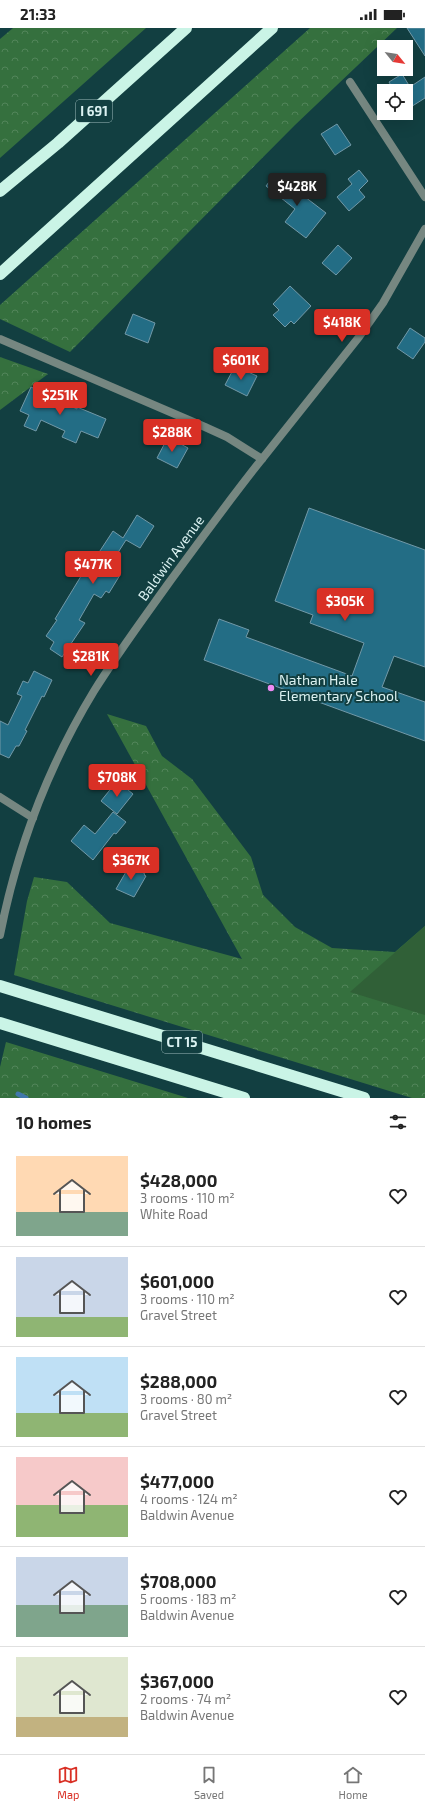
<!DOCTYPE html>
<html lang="en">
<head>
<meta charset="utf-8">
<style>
	:root { --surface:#fff; --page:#f6f6f6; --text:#222; --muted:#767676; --line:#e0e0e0; --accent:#d93025 }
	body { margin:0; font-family:"Exo 2",sans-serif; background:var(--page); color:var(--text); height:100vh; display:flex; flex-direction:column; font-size:15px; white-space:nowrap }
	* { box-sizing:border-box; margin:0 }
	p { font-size:13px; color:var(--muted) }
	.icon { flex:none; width:22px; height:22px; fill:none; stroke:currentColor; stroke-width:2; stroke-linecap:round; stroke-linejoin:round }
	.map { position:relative; height:1070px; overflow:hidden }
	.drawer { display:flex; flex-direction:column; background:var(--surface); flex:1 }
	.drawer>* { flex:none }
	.needle { width:26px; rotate:120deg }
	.tools { position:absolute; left:377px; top:12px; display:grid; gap:8px }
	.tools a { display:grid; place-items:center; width:36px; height:36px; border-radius:0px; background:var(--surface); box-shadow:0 4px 16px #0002; font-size:20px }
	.price { position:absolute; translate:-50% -34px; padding:0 9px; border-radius:4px; background:var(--accent); color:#fff; font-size:13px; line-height:26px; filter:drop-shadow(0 1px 2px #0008) }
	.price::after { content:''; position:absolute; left:50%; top:24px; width:12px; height:9px; margin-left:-6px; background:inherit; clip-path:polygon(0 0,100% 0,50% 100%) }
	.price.selected { background:#222; color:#fff }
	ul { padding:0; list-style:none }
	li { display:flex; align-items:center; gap:12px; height:100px; padding:0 16px }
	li+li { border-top:1px solid var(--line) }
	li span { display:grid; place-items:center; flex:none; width:112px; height:80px; border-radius:0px; color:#555 }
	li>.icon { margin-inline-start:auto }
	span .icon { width:48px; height:48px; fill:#fffc; stroke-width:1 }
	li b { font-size:17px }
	h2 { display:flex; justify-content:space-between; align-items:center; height:48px; padding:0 16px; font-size:17px }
	.status { display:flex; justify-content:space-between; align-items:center; height:28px; padding:0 20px; background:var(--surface); direction:ltr }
	.status svg { height:11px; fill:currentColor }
	.tabs { display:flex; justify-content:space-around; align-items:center; height:56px; border-top:1px solid var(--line); background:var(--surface); font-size:11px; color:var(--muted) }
	.tabs a { display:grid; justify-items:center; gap:2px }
	.tabs .selected { color:var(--accent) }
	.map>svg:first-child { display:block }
	.forest { fill:url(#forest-crowns) }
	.green { fill:#306037 }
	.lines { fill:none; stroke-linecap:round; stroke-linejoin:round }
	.stream { stroke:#4077ab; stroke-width:5 }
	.building { fill:#236d85; stroke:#7299a8 }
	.minor { stroke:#768781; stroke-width:8 }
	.tertiary { stroke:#768781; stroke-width:8 }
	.motorway { stroke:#caf4e6; stroke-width:12 }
	.poi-dot { fill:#f08bf5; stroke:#123f41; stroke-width:1.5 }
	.labels { text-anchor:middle; stroke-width:4; stroke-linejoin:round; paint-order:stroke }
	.shield { fill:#123f41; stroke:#9fbcbd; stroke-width:1 }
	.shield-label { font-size:13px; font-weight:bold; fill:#dbf2f2 }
	.street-label { font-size:14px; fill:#dbf2f2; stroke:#123f41 }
	.poi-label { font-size:14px; fill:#dbf2f2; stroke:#123f41; text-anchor:start }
</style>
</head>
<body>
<div class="status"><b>21:33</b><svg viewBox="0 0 49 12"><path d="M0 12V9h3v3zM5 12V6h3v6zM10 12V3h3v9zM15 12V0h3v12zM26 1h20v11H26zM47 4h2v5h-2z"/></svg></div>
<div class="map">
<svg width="425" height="1070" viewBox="0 0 425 1070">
	<defs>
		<pattern id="forest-crowns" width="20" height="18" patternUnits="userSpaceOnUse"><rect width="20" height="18" fill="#35703e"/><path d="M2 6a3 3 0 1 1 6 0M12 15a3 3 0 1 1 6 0" fill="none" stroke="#52855a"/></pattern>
	</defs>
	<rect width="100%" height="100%" fill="#123f41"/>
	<g class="forest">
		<path d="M13,0H146L0,130V11Z"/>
		<path d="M310,0H397L295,97L70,324L0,291V277Z"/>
		<path d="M0,329L48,346L0,382Z"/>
		<path d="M107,686L146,698L162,728L192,751L251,829L263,867L295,899L332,920L395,924L425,898V1070H412L14,947L27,873L34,849L67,854L110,895L242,931Z"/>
		<path d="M6,1014L188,1070H0V1039Z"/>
	</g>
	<path class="green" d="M425,898V987L350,964Z"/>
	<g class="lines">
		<path class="stream" d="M18,1066L26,1070"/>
	</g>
	<g class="building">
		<path d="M407,0H425V28Z"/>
		<path d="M402,46L410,59L425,49V70L406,82V63H394L389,54Z"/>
		<path d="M337,96L351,117L335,127L321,106Z"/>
		<path d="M359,142L368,153L359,162L365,169L349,183L337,169L352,156L348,151Z"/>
		<path d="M275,146L326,185L306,210L285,194L295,181L266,158Z"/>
		<path d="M338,217L352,230L336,247L322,235Z"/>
		<path d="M290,258L311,278L294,296L291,293L285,299L273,287L279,282L273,276Z"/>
		<path d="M133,286L155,295L148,315L125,306Z"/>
		<path d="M410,300L425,310V314L413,331L397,320Z"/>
		<path d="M235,338L257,348L247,368L225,357Z"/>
		<path d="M31,359L77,381V379L106,391L98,410L81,403L76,415L62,409L65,403L41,392L36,403L24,398L29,387L20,383Z"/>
		<path d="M168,409L188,420L177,440L157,430Z"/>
		<path d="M309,480L425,522V639L394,628L382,659L425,674V713L204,632L219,591L249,602L246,609L352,648L364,615L310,595L313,587L275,573Z"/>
		<path d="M137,487L154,498L140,520L126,512L108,540L120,547L109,565L106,563L101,570L94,566L79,592L85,595L62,629L50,621L54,614L46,608L57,592L55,591L92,530L94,532L113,503L123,510Z"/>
		<path d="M34,643L52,652L44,669L42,668L25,702L27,703L19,718H16L9,730L0,726V693L8,697L22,668L17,666L23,653L28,655Z"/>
		<path d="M117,753L133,766L117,786L101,773Z"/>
		<path d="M113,784L126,794L116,806L114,805L93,832L71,813L84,797L95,806Z"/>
		<path d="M130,837L145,846L144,847L146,848L134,869L116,861Z"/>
	</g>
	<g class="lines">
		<g class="minor">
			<path d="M350,54L425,169"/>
			<path d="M262,431L359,309L383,275L425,201"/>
			<path d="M0,769L33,790"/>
		</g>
		<path class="tertiary" d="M0,311L205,399L227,409L262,431C230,471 199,514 168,556C143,591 117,626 94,663C49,737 17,821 0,907"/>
		<g class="motorway">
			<path d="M0,163L58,115L186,0"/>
			<path d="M0,246L272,0"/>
			<path d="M0,958L364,1070"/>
			<path d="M0,995L244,1070"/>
		</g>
	</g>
	<circle class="poi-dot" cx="271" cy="660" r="4"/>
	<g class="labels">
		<g class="shield">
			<rect x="76" y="72" width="36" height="22" rx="3"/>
			<rect x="162" y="1003" width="40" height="22" rx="3"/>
		</g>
		<g class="shield-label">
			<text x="94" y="88">I 691</text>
			<text x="182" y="1019">CT 15</text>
		</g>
		<g class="street-label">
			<text transform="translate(171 530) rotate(-54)" y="5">Baldwin Avenue</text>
		</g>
		<g class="poi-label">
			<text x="279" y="657">Nathan Hale<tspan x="279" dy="16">Elementary School</tspan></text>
		</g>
	</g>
</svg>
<div class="tools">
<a><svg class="needle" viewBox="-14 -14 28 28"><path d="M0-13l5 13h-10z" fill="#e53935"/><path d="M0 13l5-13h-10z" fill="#767676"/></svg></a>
<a><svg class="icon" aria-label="locate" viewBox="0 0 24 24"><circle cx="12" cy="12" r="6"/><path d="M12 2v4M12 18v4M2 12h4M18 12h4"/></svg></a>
</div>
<b class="price selected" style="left:297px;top:179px">$428K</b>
<b class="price" style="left:342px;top:315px">$418K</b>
<b class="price" style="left:241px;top:353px">$601K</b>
<b class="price" style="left:60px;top:388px">$251K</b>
<b class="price" style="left:172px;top:425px">$288K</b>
<b class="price" style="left:93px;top:557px">$477K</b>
<b class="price" style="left:345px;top:594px">$305K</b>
<b class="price" style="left:91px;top:649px">$281K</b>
<b class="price" style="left:117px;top:770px">$708K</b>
<b class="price" style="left:131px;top:853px">$367K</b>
</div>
<section class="drawer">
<h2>10 homes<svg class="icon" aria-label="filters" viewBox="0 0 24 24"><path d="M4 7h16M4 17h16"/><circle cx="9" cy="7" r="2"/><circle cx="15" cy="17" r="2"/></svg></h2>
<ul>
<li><span style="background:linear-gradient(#ffd9b3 70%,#7fa58c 0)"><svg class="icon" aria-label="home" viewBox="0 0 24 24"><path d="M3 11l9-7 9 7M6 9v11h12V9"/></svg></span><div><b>$428,000</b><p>3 rooms · 110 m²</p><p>White Road</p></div><svg class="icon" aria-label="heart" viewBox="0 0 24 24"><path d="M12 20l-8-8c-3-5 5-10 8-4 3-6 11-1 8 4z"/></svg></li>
<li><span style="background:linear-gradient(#c9d6e8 75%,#8fb573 0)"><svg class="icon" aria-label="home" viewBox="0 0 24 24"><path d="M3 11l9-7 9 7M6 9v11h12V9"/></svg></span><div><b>$601,000</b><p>3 rooms · 110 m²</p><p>Gravel Street</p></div><svg class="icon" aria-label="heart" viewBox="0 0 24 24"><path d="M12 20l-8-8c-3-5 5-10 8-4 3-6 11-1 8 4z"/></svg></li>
<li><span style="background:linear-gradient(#bfe0f5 70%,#8fb573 0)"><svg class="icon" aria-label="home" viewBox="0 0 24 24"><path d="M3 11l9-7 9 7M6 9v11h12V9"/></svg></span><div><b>$288,000</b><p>3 rooms · 80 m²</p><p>Gravel Street</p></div><svg class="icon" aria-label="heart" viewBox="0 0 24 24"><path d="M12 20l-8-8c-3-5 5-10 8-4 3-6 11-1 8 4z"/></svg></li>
<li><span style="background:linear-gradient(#f6c9c9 60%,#8fb573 0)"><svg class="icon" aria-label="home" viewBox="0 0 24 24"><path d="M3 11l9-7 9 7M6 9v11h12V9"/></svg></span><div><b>$477,000</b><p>4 rooms · 124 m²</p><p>Baldwin Avenue</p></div><svg class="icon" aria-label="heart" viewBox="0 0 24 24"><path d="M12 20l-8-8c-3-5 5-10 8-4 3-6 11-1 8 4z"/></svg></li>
<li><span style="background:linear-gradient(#c9d6e8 60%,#7fa58c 0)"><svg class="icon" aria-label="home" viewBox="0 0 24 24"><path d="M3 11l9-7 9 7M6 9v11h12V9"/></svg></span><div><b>$708,000</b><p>5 rooms · 183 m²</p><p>Baldwin Avenue</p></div><svg class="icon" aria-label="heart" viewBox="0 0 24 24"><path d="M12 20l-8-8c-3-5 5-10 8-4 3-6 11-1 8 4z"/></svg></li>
<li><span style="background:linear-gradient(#dfe7d0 75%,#c2b280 0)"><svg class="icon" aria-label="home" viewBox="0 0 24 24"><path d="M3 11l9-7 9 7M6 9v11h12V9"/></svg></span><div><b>$367,000</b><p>2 rooms · 74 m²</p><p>Baldwin Avenue</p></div><svg class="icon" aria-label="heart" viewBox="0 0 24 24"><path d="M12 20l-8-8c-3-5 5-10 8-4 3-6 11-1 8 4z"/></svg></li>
</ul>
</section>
<nav class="tabs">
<a class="selected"><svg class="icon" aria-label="map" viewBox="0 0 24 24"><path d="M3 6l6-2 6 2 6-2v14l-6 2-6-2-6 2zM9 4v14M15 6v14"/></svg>Map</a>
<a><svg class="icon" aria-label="saved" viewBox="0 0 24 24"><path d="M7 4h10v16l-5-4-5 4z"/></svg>Saved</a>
<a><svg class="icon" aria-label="home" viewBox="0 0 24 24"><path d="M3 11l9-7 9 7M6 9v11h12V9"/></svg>Home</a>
</nav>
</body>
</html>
